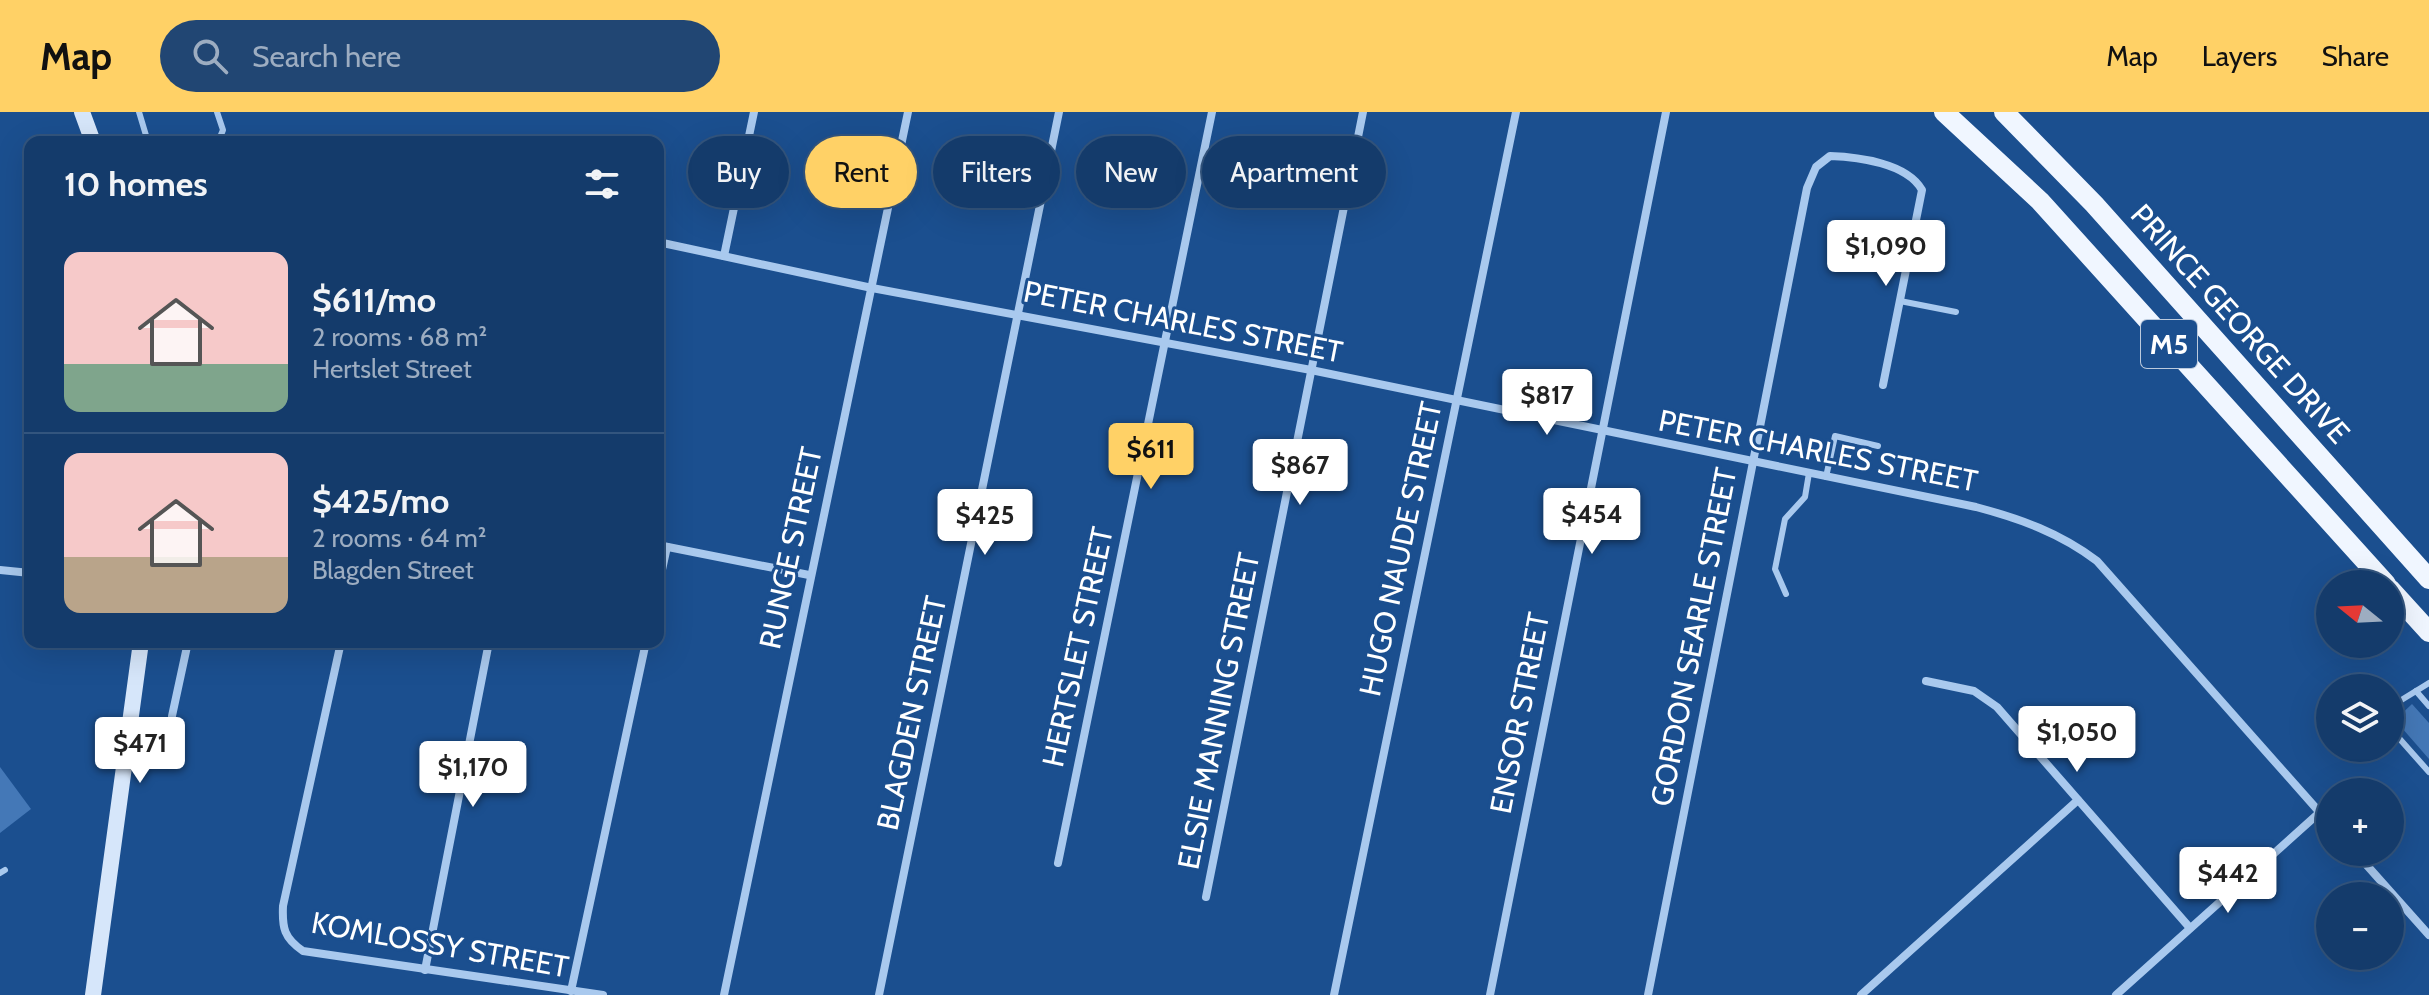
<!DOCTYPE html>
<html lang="en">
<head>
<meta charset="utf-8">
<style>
	:root { --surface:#143b6b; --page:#214673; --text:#f1f3f6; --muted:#9dadc1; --line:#33557e; --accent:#ffd166 }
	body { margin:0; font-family:Cabin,sans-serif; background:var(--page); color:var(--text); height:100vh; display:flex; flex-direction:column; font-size:30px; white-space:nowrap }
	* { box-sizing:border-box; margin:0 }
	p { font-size:26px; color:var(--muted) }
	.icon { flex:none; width:44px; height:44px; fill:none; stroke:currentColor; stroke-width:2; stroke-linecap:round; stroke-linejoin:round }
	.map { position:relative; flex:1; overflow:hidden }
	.sheet { position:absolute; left:24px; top:24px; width:640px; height:512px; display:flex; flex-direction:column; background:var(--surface); border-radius:16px; box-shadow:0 8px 32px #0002,0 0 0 2px var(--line) }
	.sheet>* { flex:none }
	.hud { position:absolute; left:688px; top:24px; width:760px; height:72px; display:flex; gap:16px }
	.needle { width:52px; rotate:288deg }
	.tools { position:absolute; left:2316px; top:458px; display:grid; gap:16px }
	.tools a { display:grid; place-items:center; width:88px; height:88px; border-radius:50%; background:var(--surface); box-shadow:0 8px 32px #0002,0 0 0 2px var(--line); font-size:40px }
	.price { position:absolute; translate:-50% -68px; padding:0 18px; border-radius:8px; background:#fff; color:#222; font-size:26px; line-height:52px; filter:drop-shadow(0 2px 4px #0008) }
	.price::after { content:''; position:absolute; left:50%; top:48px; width:24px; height:18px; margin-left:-12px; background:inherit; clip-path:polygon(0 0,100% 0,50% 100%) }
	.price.on { background:var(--accent); color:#111 }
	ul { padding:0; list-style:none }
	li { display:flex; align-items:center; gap:24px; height:200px; padding:0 40px }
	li+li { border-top:2px solid var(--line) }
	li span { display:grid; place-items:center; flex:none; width:224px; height:160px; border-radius:16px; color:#555 }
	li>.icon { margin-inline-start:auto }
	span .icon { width:96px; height:96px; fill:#fffc; stroke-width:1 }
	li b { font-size:34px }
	h2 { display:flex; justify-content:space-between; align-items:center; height:96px; padding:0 40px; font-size:34px }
	.pill { padding:0 28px; border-radius:36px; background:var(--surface); box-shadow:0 8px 32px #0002,0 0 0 2px var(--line); font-size:28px; line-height:72px }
	.pill.on { background:var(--accent); color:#111 }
	header { display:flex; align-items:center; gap:48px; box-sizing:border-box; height:112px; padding:0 40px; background:var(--accent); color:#111 }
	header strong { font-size:38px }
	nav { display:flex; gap:44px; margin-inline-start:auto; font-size:28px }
	.search { width:560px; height:72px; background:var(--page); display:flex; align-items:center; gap:20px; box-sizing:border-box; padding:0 28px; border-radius:44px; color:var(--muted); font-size:30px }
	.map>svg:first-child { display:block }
	.building { fill:#4478b7 }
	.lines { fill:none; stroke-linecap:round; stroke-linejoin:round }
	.service { stroke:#a9c9ee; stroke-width:6 }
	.minor { stroke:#a9c9ee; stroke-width:8 }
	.secondary { stroke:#d6e6fa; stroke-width:16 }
	.primary { stroke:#f0f6ff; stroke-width:20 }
	.labels { text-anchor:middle; stroke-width:6; stroke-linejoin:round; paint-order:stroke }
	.shield { fill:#1b4f8f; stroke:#bbcadd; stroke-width:2 }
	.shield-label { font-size:28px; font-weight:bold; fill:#fff }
	.street-label { font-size:30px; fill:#fff; stroke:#1b4f8f }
</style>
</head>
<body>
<header>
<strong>Map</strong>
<div class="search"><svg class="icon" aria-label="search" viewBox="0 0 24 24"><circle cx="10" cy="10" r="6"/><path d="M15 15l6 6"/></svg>Search here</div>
<nav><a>Map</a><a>Layers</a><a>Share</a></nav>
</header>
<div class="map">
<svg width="2429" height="883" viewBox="0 0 2429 883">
	<rect width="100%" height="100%" fill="#1b4f8f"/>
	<g class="building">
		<path d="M2412,592L2429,611V647L2395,608Z"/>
		<path d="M0,655L31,697L0,721Z"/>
	</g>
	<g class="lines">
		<g class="service">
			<path d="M139,0L148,30"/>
			<path d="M217,0L223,18L218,30"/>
			<path d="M1900,189L1956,200"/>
			<path d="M1826,365L1835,324L1878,334"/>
			<path d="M1786,482L1775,457L1785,407L1805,385L1809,361"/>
			<path d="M2416,579L2429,594"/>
			<path d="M2390,595L2429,571"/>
			<path d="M2390,616L2429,660"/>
			<path d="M0,761L5,758"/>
		</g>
		<g class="minor">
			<path d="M658,130L872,176L1311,258L1976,395C2021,407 2060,421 2097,449L2330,712"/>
			<path d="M724,144L754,0"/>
			<path d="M658,433L809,463"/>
			<path d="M0,458L30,461"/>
			<path d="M658,476L667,435"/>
			<path d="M341,530L283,794C282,816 284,826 303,839L603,883"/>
			<path d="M1926,569L1974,579L1997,595L2190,816"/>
			<path d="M172,604L188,530"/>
			<path d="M2355,740L2429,823"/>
			<path d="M1058,751L1212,0"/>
			<path d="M1206,785L1363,0"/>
			<path d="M425,858L489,530"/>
			<path d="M571,879L646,530"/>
			<path d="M724,883L908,0"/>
			<path d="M879,883L1059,0"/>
			<path d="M1334,883L1516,0"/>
			<path d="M1490,883L1666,0"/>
			<path d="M1648,883L1807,76L1816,55L1830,44C1858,45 1907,51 1922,78L1883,273"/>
			<path d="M1861,883L2078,688"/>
			<path d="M2116,883L2319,701"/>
		</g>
		<g class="secondary">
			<path d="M82,0L93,30"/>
			<path d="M93,883L141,530"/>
		</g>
		<g class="primary">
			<path d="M1944,0L2040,89L2386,472"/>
			<path d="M2004,0L2094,92L2429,467"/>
			<path d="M2390,477L2429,520"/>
		</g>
	</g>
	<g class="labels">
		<rect class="shield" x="2141" y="208" width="56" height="48" rx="6"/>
		<g class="shield-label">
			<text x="2169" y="242">M5</text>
		</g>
		<g class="street-label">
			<text transform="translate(1183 210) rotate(11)" y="10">PETER CHARLES STREET</text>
			<text transform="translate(2240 212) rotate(48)" y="10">PRINCE GEORGE DRIVE</text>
			<text transform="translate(1818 339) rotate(11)" y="10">PETER CHARLES STREET</text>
			<text transform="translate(791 436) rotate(-78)" y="10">RUNGE STREET</text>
			<text transform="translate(1401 437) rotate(-78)" y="10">HUGO NAUDE STREET</text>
			<text transform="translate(1694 525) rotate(-79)" y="10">GORDON SEARLE STREET</text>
			<text transform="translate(1078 535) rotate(-78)" y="10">HERTSLET STREET</text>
			<text transform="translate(1219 599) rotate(-79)" y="10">ELSIE MANNING STREET</text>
			<text transform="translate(912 601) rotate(-78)" y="10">BLAGDEN STREET</text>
			<text transform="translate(1520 601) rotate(-79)" y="10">ENSOR STREET</text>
			<text transform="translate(440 833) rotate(10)" y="10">KOMLOSSY STREET</text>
		</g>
	</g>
</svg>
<div class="tools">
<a><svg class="needle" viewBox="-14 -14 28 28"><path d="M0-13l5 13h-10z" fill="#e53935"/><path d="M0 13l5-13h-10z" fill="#9dadc1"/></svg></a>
<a><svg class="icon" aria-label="layers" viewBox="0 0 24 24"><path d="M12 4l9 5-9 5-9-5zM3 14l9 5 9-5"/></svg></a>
<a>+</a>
<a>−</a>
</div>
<b class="price" style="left:1886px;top:176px">$1,090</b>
<b class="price" style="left:1547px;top:325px">$817</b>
<b class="price on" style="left:1151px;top:379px">$611</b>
<b class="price" style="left:1300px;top:395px">$867</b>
<b class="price" style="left:1592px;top:444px">$454</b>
<b class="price" style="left:985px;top:445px">$425</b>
<b class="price" style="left:2077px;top:662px">$1,050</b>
<b class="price" style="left:140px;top:673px">$471</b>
<b class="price" style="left:473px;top:697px">$1,170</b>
<b class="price" style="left:2228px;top:803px">$442</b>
<div class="hud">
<a class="pill">Buy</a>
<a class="pill on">Rent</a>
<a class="pill">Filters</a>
<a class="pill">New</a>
<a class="pill">Apartment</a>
</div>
<section class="sheet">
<h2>10 homes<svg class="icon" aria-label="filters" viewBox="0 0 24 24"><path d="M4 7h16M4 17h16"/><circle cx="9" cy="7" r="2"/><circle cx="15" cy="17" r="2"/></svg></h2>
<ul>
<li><span style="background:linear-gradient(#f6c9c9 70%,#7fa58c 0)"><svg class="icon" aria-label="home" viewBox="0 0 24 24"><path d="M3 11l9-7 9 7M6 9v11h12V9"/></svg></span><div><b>$611/mo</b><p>2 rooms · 68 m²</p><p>Hertslet Street</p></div></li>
<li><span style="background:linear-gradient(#f6c9c9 65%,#b9a48a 0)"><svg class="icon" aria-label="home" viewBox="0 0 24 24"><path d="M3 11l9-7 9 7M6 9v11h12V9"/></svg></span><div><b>$425/mo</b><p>2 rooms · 64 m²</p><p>Blagden Street</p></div></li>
</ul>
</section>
</div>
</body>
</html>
